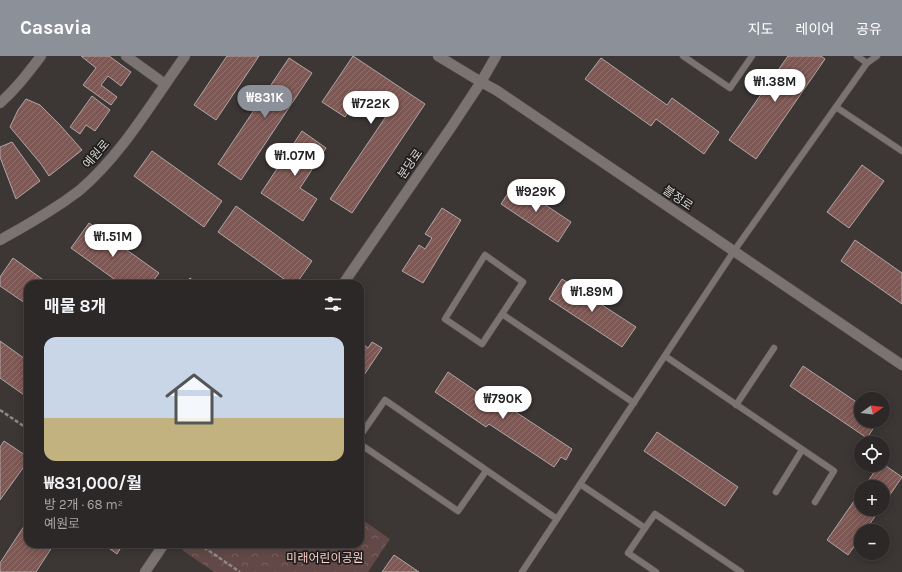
<!DOCTYPE html>
<html lang="ko">
<head>
<meta charset="utf-8">
<style>
	:root { --surface:#2d2828; --page:#353030; --text:#f1f3f6; --muted:#a7a6a8; --line:#484445; --accent:#8c9099 }
	body { margin:0; font-family:Karla,"Noto Sans KR",sans-serif; background:var(--page); color:var(--text); height:100vh; display:flex; flex-direction:column; font-size:15px; white-space:nowrap }
	* { box-sizing:border-box; margin:0 }
	p { font-size:13px; color:var(--muted) }
	.icon { flex:none; width:22px; height:22px; fill:none; stroke:currentColor; stroke-width:2; stroke-linecap:round; stroke-linejoin:round }
	.map { position:relative; flex:1; overflow:hidden }
	.details { position:absolute; left:24px; top:224px; width:340px; height:268px; display:flex; flex-direction:column; background:var(--surface); border-radius:12px; box-shadow:0 2px 10px #0003,0 0 0 1px var(--line) }
	.details>* { flex:none }
	.needle { width:26px; rotate:76deg }
	.controls { position:absolute; left:854px; top:336px; display:grid; gap:8px }
	.controls a { display:grid; place-items:center; width:36px; height:36px; border-radius:50%; background:var(--surface); box-shadow:0 2px 10px #0003,0 0 0 1px var(--line); font-size:20px }
	.price { position:absolute; translate:-50% -34px; padding:0 9px; border-radius:14px; background:#fff; color:#222; font-size:13px; line-height:26px; filter:drop-shadow(0 1px 2px #0008) }
	.price::after { content:''; position:absolute; left:50%; top:24px; width:12px; height:9px; margin-left:-6px; background:inherit; clip-path:polygon(0 0,100% 0,50% 100%) }
	.price.selected { background:var(--accent); color:#fff }
	ul { padding:0; list-style:none }
	li { display:grid; align-content:center; gap:8px; height:212px; padding:0 20px }
	li+li { border-top:1px solid var(--line) }
	li span { display:grid; place-items:center; height:124px; border-radius:12px; color:#555 }
	li>.icon { margin-inline-start:auto }
	span .icon { width:72px; height:72px; fill:#fffc; stroke-width:1 }
	li b { font-size:17px }
	h2 { display:flex; justify-content:space-between; align-items:center; height:48px; padding:0 20px; font-size:17px }
	header { display:flex; align-items:center; gap:24px; box-sizing:border-box; height:56px; padding:0 20px; background:var(--accent); color:#fff }
	header strong { font-size:19px }
	nav { display:flex; gap:22px; margin-inline-start:auto; font-size:14px }
	.map>svg:first-child { display:block }
	.park { fill:url(#park-crowns) }
	.building { fill:url(#building-hatch); stroke:#afa7a6 }
	.lines { fill:none; stroke-linecap:round; stroke-linejoin:round }
	.service-casing { stroke:#5a5454; stroke-width:7 }
	.minor-casing { stroke:#5a5454; stroke-width:11 }
	.secondary-casing { stroke:#5a5454; stroke-width:11 }
	.path { stroke:#8d8888; stroke-width:2.5; stroke-dasharray:4 2; stroke-linecap:butt }
	.service { stroke:#7a7372; stroke-width:6 }
	.minor { stroke:#7a7372; stroke-width:10 }
	.secondary { stroke:#7a7372; stroke-width:10 }
	.labels { text-anchor:middle; stroke-width:3.5; stroke-linejoin:round; paint-order:stroke }
	.street-label { font-size:12px; fill:#d9d5d5; stroke:#211e1e }
	.park-label { font-size:12px; fill:#fdd2cd; stroke:#211e1e }
</style>
</head>
<body>
<header>
<strong>Casavia</strong>
<nav><a>지도</a><a>레이어</a><a>공유</a></nav>
</header>
<div class="map">
<svg width="902" height="516" viewBox="0 0 902 516">
	<defs>
		<pattern id="park-crowns" width="20" height="18" patternUnits="userSpaceOnUse"><rect width="20" height="18" fill="#624947"/><path d="M2 6a3 3 0 1 1 6 0M12 15a3 3 0 1 1 6 0" fill="none" stroke="#786261"/></pattern>
		<pattern id="building-hatch" width="6" height="6" patternUnits="userSpaceOnUse"><rect width="6" height="6" fill="#7e5854"/><path d="M-1 1l2-2M0 6l6-6M5 7l2-2" fill="none" stroke="#906f6c"/></pattern>
	</defs>
	<rect width="100%" height="100%" fill="#3c3635"/>
	<path class="park" d="M360,462L390,483L368,516H214L182,494L186,488H360Z"/>
	<g class="building">
		<path d="M81,0H109L131,16L121,30L108,20L101,29L117,41L111,49L83,29L96,12Z"/>
		<path d="M227,0H259L216,64L194,49Z"/>
		<path d="M353,0L425,48L352,157L330,143L389,56L360,37L345,61L322,46Z"/>
		<path d="M788,0H821L825,3L756,103L729,84Z"/>
		<path d="M289,2L312,17L241,124L218,108Z"/>
		<path d="M601,2L667,49L672,42L719,76L704,98L656,63L651,70L585,23Z"/>
		<path d="M92,40L110,54L95,75L86,69L80,78L70,71Z"/>
		<path d="M26,43L40,49L60,69L82,94L49,120L41,108L10,71L18,54Z"/>
		<path d="M302,75L326,92L300,132L317,143L303,165L261,137Z"/>
		<path d="M12,86L40,125L16,143L0,101V91Z"/>
		<path d="M152,95L222,145L204,171L134,120Z"/>
		<path d="M862,109L884,125L849,172L827,156Z"/>
		<path d="M514,128L571,166L558,186L501,148Z"/>
		<path d="M236,150L312,205L296,228H291L218,176Z"/>
		<path d="M442,152L461,164L423,227L402,215L419,189L425,193L432,182L425,178Z"/>
		<path d="M89,167L159,217L151,228H121L71,192Z"/>
		<path d="M855,184L902,217V248L841,205Z"/>
		<path d="M13,202L49,228H28V249L0,230V221Z"/>
		<path d="M190,222L198,228H185Z"/>
		<path d="M562,223L636,271L622,291L549,243Z"/>
		<path d="M0,285L28,305L27,341L0,322Z"/>
		<path d="M360,286L368,292L372,286L382,292L360,325Z"/>
		<path d="M803,310L861,349V365H878L867,382L790,330Z"/>
		<path d="M448,316L499,351L502,347L572,393L566,404L561,401L554,411L489,368L486,371L435,336Z"/>
		<path d="M657,376L738,431L725,450L644,395Z"/>
		<path d="M4,385L28,401V405L0,444V391Z"/>
		<path d="M883,408L902,421L883,449V431H864L879,409H883Z"/>
		<path d="M861,435V453H880L865,475H861V481L848,499L827,484Z"/>
		<path d="M28,464V488H54L36,516H0V507Z"/>
		<path d="M103,488H123L117,498Z"/>
		<path d="M394,499L419,516H382Z"/>
	</g>
	<g class="lines">
		<g class="service-casing">
			<g id="service">
				<path d="M683,0L730,32L752,0"/>
				<path d="M857,0L867,7"/>
				<path d="M836,51L902,95"/>
				<path d="M502,258L482,288L445,263L485,199L523,226L502,258L634,347"/>
				<path d="M665,300L834,415L815,446"/>
				<path d="M736,349L774,292"/>
				<path d="M360,380L385,344L557,463"/>
				<path d="M360,388L458,455L486,415"/>
				<path d="M580,428L645,472"/>
				<path d="M776,436L802,394"/>
				<path d="M522,516L734,195L867,7L877,0"/>
				<path d="M656,516L628,497L645,472L655,458L741,516"/>
			</g>
		</g>
		<g class="minor-casing">
			<g id="minor">
				<path d="M126,0L165,28"/>
				<path d="M0,47C16,33 28,17 41,0"/>
				<path d="M0,184C22,172 44,159 65,145C70,141 75,138 80,134C123,97 152,46 185,0"/>
			</g>
		</g>
		<g class="secondary-casing">
			<g id="secondary">
				<path d="M438,0L481,26L496,34L902,309"/>
				<path d="M343,228L452,70L481,26L496,0"/>
				<path d="M145,516L164,488"/>
			</g>
		</g>
		<g class="path">
			<path d="M0,354L28,373"/>
			<path d="M199,488L240,516"/>
		</g>
		<use href="#service" class="service"/>
		<use href="#minor" class="minor"/>
		<use href="#secondary" class="secondary"/>
	</g>
	<g class="labels">
		<g class="street-label">
			<text transform="translate(96 98) rotate(-49)" y="4">예원로</text>
			<text transform="translate(410 108) rotate(-55)" y="4">분당로</text>
			<text transform="translate(678 142) rotate(34)" y="4">불정로</text>
		</g>
		<g class="park-label">
			<text x="325" y="506">미래어린이공원</text>
		</g>
	</g>
</svg>
<div class="controls">
<a><svg class="needle" viewBox="-14 -14 28 28"><path d="M0-13l5 13h-10z" fill="#e53935"/><path d="M0 13l5-13h-10z" fill="#a7a6a8"/></svg></a>
<a><svg class="icon" aria-label="locate" viewBox="0 0 24 24"><circle cx="12" cy="12" r="6"/><path d="M12 2v4M12 18v4M2 12h4M18 12h4"/></svg></a>
<a>+</a>
<a>−</a>
</div>
<b class="price" style="left:775px;top:47px">₩1.38M</b>
<b class="price selected" style="left:265px;top:63px">₩831K</b>
<b class="price" style="left:371px;top:69px">₩722K</b>
<b class="price" style="left:295px;top:121px">₩1.07M</b>
<b class="price" style="left:536px;top:157px">₩929K</b>
<b class="price" style="left:113px;top:202px">₩1.51M</b>
<b class="price" style="left:592px;top:257px">₩1.89M</b>
<b class="price" style="left:503px;top:364px">₩790K</b>
<section class="details">
<h2>매물 8개<svg class="icon" aria-label="filters" viewBox="0 0 24 24"><path d="M4 7h16M4 17h16"/><circle cx="9" cy="7" r="2"/><circle cx="15" cy="17" r="2"/></svg></h2>
<ul>
<li><span style="background:linear-gradient(#c9d6e8 65%,#c2b280 0)"><svg class="icon" aria-label="home" viewBox="0 0 24 24"><path d="M3 11l9-7 9 7M6 9v11h12V9"/></svg></span><div><b>₩831,000/월</b><p>방 2개 · 68 m²</p><p>예원로</p></div></li>
</ul>
</section>
</div>
</body>
</html>
